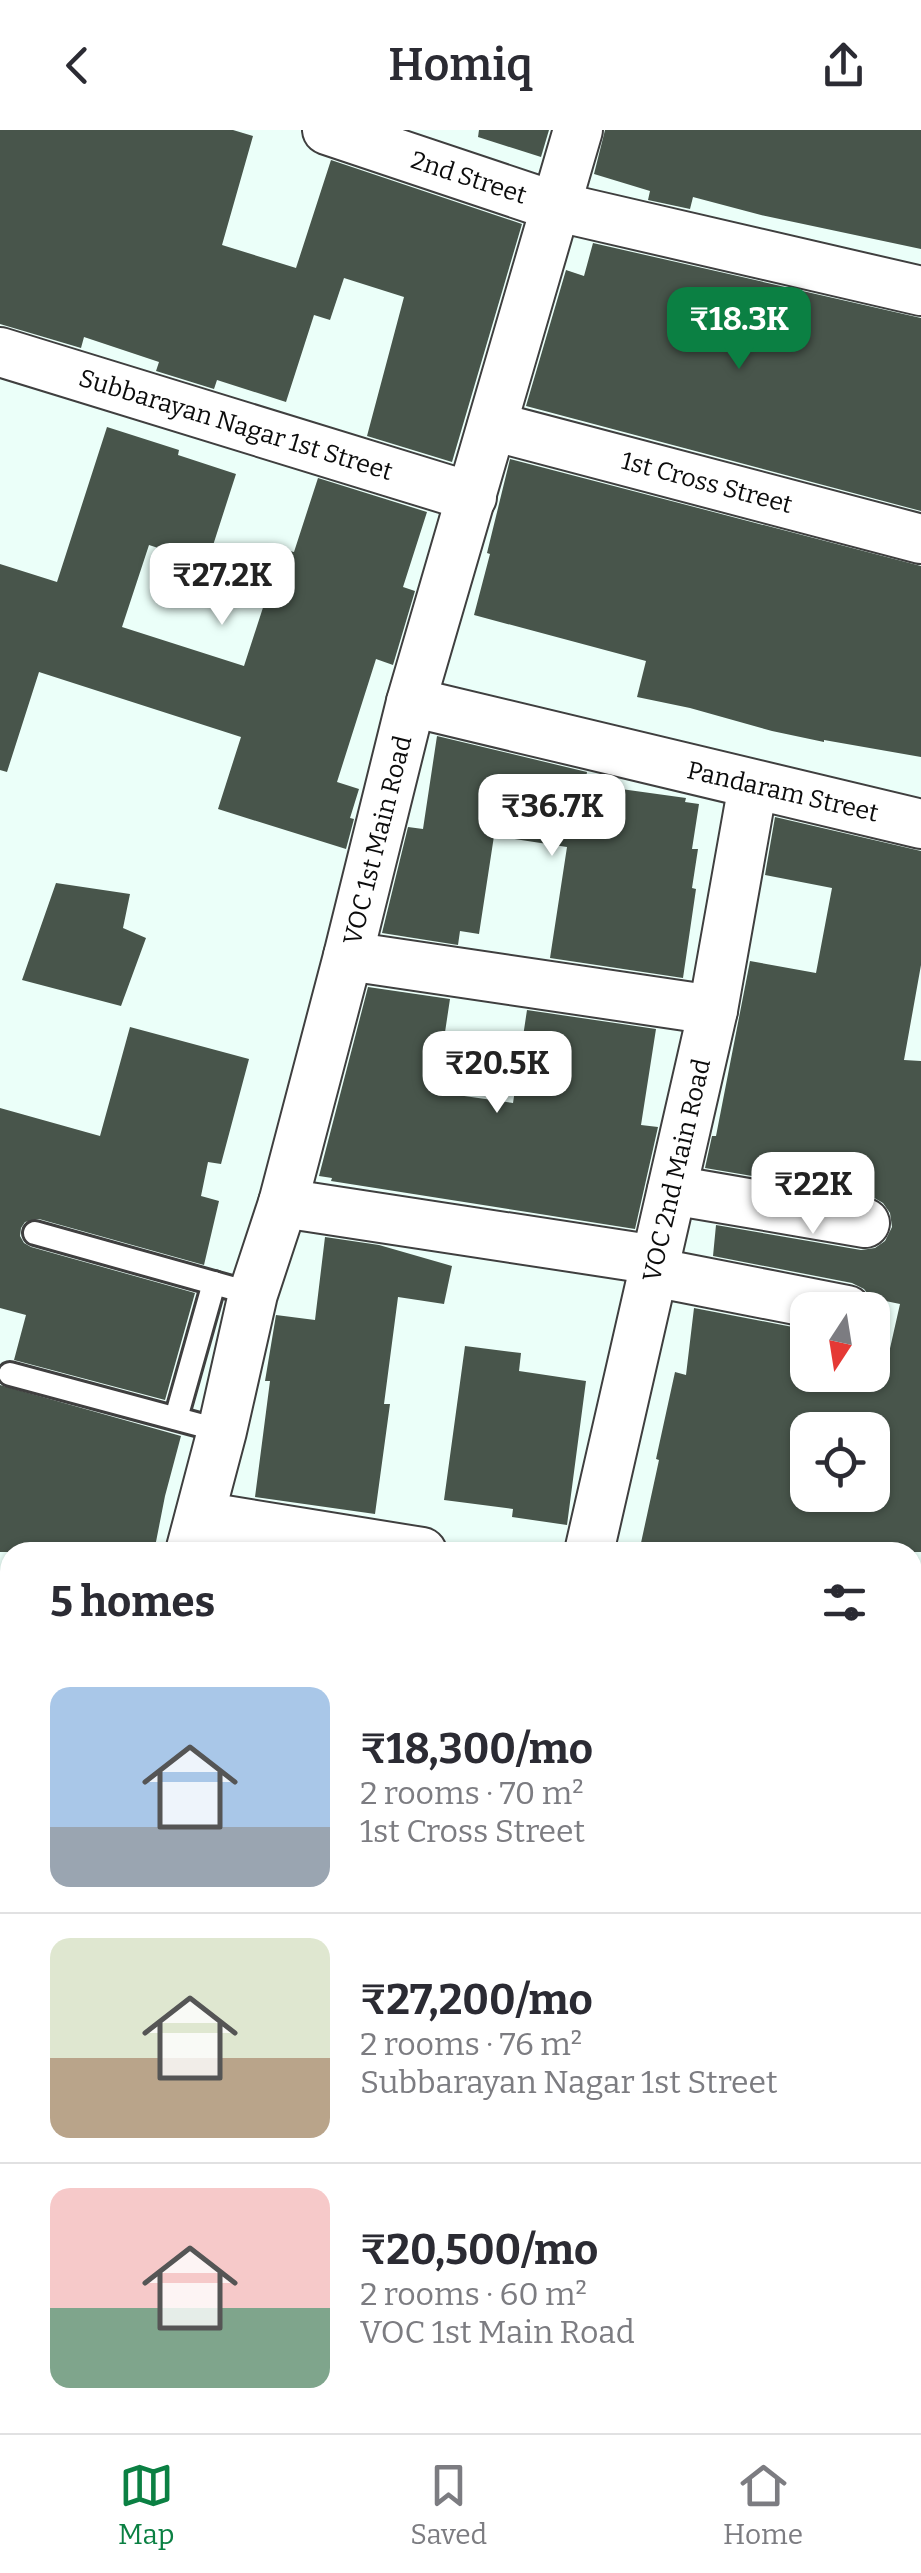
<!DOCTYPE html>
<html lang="en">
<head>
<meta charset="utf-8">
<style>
	:root { --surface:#fff; --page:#f7f7f7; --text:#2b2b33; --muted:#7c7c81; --line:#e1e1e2; --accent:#0b8043 }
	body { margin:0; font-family:Bitter,serif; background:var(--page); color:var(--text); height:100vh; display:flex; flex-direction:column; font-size:38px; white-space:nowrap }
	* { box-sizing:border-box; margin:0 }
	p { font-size:32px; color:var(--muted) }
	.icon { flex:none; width:55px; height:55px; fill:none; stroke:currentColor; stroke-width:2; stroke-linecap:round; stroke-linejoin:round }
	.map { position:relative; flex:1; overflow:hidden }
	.drawer { position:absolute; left:0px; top:1412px; width:922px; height:892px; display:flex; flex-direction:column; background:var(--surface); border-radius:30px 30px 0 0; box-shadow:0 2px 8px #0004 }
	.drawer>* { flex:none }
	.needle { width:65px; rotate:192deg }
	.fabs { position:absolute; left:790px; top:1162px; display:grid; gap:20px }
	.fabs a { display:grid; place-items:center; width:100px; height:100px; border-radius:20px; background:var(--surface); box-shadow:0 2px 8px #0004; font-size:50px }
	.price { position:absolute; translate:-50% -85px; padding:0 22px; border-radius:20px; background:#fff; color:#222; font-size:32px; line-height:65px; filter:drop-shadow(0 2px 5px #0008) }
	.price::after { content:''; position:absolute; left:50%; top:60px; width:30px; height:22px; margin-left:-15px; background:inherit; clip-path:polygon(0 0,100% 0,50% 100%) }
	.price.active { background:var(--accent); color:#fff }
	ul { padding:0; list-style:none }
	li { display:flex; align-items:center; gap:30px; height:250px; padding:0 50px }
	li+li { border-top:2px solid var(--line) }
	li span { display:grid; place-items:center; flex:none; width:280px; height:200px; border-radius:20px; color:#555 }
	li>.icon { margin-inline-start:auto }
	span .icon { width:120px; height:120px; fill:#fffc; stroke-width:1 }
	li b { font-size:42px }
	h2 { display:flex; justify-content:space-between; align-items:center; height:120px; padding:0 50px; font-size:42px }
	header { display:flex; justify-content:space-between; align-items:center; height:130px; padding:0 50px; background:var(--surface); font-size:45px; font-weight:600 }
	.tab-bar { display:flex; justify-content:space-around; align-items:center; height:140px; border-top:2px solid var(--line); background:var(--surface); font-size:28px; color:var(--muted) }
	.tab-bar a { display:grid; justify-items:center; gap:5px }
	.tab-bar .active { color:var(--accent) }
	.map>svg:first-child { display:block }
	.building { fill:#48554b; fill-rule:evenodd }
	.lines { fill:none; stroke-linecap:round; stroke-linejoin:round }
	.service-casing { stroke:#3f3f3f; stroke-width:28 }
	.minor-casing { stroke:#3f3f3f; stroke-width:52 }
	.tertiary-casing { stroke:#3f3f3f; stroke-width:60 }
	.primary-casing { stroke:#1d1d1d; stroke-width:60 }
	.service { stroke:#fff; stroke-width:22 }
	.minor { stroke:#fff; stroke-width:48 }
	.tertiary { stroke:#fff; stroke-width:55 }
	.primary { stroke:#60fac2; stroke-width:55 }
	.rail { stroke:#3cbd23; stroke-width:8 }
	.labels { text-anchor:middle; stroke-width:10; stroke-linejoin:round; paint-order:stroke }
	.street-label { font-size:25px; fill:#0c0c0c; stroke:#fff }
</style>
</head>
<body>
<header><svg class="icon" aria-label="back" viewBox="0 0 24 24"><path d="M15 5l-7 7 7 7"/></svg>Homiq<svg class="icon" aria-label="share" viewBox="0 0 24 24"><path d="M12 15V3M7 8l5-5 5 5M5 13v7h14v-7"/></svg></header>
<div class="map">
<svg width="921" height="2303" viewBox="0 0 921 2303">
	<rect width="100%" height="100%" fill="#ebfff9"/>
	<g class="building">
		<path d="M0,0H233L253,6L222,115L296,138L331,30L522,94L452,332L367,306L404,167L344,148L330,190L314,185L286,272L217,250L214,259L156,241L159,232L84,207L81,218L0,194Z"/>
		<path d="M479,0H549L541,27L478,7Z"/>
		<path d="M605,0H921V119L761,85L693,67L690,79L648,70L650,61L594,44Z"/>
		<path d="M593,113L921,188V381L526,276L566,140L584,146Z"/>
		<path d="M107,297L179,320L178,325L236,344L207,434L149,415L122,497L244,536L282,419L294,422L318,348L427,382L403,457L415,461L393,535L376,529L337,652L359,659L350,688L354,689L346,719L218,679L241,607L39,542L7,642L0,640V434L57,452Z"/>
		<path d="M510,329L921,436V627L824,610V612L772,601L690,578L637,567L646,531L474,485L490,424L487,423Z"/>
		<path d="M437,606L587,642L585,654L686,668L685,672L699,674L692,719H698L692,758L696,759L683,848L550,828L567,717L494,706L479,804L460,801L458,815L382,803L408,697L423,699Z"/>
		<path d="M775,687L921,721V835L904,930L921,931V1422H639L659,1330L656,1329L675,1242L686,1245L694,1178L808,1200V1245H884L900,1174L871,1168L864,1159L852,1153L713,1126L716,1095L861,1120L875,1118L885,1111L892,1097L890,1083L883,1073L871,1066L705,1038L712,1006H716L750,831L816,843L832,758L765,745ZM808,1300H872V1365H808Z"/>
		<path d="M56,753L130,764L123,798L146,808L121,876L22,850Z"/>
		<path d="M368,857L450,869L436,962L513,973L527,880L656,899L641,995L658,997L635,1099L331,1051L332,1048L319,1046Z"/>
		<path d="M130,897L249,929L221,1034L208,1032L201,1066L219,1071L204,1135L39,1089L25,1092L21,1098L20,1106L24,1113L31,1117L195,1163L165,1270L14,1230L26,1185L0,1178V978L100,1006Z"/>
		<path d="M325,1107L379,1115L452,1136L444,1174L398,1167L384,1274H390L375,1384L255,1367L270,1251H265L276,1185L315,1190Z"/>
		<path d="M465,1216L521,1223L519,1241L586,1251L567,1395L512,1387L513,1379L444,1370Z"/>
		<path d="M0,1255L181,1306L165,1366L154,1422H0Z"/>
	</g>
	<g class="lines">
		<g class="service-casing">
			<g id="service">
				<path d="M35,1103L253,1164"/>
				<path d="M10,1244L222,1301"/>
				<path d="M176,1288L214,1153"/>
			</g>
		</g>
		<g class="minor-casing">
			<g id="minor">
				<path d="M327,0L554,76L921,161"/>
				<path d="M0,222L472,367"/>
				<path d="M492,296L921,409"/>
				<path d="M411,572L921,694"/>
				<path d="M348,826L713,880"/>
				<path d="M672,1060L865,1093"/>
				<path d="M283,1073L656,1130"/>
				<path d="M653,1142L847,1180"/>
				<path d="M200,1386L422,1422"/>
				<path d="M190,1422L222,1301L253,1164L283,1073L348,826L411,572L578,0"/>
				<path d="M589,1422L713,880L753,655"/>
				<path d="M0,1527L10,1529"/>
				<path d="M912,1554L921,1515"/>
			</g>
		</g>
		<g class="tertiary-casing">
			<path id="tertiary" d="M634,2303L635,2295"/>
		</g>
		<g class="primary-casing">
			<g id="primary">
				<path d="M912,1858L921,1857"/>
				<path d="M912,1948L921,1946"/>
				<path d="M0,1978L10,1976"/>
				<path d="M0,2073L10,2071"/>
			</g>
		</g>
		<use href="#service" class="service"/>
		<use href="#minor" class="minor"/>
		<use href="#tertiary" class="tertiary"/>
		<use href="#primary" class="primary"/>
		<g class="rail">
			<path d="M912,1899H921"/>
			<path d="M0,2045L10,2044"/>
		</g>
	</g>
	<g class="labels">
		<g class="street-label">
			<text transform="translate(469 47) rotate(18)" y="9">2nd Street</text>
			<text transform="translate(236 294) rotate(17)" y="9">Subbarayan Nagar 1st Street</text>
			<text transform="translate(707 352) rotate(15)" y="9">1st Cross Street</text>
			<text transform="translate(783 661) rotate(13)" y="9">Pandaram Street</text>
			<text transform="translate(377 710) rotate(-76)" y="9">VOC 1st Main Road</text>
			<text transform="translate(676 1040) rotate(-77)" y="9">VOC 2nd Main Road</text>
		</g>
	</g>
</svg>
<div class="fabs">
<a><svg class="needle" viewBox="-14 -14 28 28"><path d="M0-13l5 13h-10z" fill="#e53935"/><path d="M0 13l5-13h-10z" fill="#7c7c81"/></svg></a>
<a><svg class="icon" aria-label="locate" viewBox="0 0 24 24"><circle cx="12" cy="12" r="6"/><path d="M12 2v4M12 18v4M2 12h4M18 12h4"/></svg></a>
</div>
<b class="price active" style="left:739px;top:242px">₹18.3K</b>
<b class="price" style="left:222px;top:498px">₹27.2K</b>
<b class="price" style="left:552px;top:729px">₹36.7K</b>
<b class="price" style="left:497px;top:986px">₹20.5K</b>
<b class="price" style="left:813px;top:1107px">₹22K</b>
<section class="drawer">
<h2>5 homes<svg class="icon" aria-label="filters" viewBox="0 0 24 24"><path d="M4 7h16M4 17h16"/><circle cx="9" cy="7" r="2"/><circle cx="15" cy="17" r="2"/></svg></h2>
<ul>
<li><span style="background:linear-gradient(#a9c7e8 70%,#9aa5b1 0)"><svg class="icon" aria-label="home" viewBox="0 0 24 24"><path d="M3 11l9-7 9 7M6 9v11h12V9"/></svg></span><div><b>₹18,300/mo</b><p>2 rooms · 70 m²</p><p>1st Cross Street</p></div></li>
<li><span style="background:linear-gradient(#dfe7d0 60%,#b9a48a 0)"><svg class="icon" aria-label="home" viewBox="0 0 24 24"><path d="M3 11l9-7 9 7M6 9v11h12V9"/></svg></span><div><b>₹27,200/mo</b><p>2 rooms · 76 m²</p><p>Subbarayan Nagar 1st Street</p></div></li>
<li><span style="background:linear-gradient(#f6c9c9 60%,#7fa58c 0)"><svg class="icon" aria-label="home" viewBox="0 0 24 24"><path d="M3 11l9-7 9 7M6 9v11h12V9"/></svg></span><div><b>₹20,500/mo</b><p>2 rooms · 60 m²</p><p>VOC 1st Main Road</p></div></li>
</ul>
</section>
</div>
<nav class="tab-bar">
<a class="active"><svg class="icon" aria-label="map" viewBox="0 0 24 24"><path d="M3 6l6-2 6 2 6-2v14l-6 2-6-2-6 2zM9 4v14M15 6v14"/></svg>Map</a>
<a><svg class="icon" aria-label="saved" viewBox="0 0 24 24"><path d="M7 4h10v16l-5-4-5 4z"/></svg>Saved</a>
<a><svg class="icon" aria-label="home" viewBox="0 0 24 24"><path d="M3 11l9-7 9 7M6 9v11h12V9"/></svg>Home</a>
</nav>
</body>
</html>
